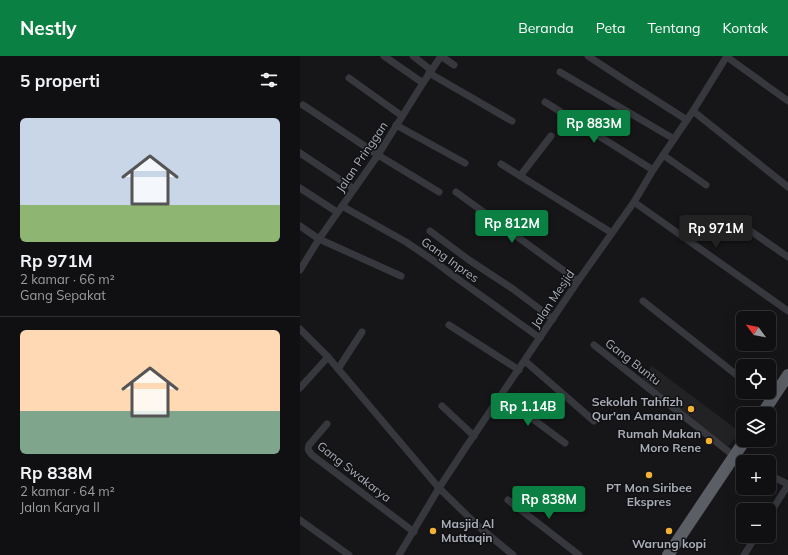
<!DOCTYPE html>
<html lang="id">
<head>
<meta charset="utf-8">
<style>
	:root { --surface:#101012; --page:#19191b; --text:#f1f3f6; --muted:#9c9d9f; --line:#303032; --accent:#0b8043 }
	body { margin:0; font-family:Mulish,sans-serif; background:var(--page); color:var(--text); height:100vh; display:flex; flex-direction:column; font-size:15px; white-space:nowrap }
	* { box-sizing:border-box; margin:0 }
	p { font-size:13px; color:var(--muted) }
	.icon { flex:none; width:22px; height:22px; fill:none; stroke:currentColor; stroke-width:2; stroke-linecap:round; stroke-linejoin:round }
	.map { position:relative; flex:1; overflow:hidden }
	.side { display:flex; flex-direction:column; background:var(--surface); width:300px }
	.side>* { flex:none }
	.needle { width:26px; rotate:302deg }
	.controls { position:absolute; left:436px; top:255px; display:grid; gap:8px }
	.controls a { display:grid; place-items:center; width:40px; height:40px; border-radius:6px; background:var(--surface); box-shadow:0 4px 16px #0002,0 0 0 1px var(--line); font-size:20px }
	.price { position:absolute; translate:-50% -34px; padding:0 9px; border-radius:4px; background:var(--accent); color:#fff; font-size:13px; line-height:26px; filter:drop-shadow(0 1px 2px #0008) }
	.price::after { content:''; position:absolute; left:50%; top:24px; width:12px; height:9px; margin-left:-6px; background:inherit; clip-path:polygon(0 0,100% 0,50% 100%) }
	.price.active { background:#222; color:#fff }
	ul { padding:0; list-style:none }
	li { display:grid; align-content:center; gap:8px; height:212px; padding:0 20px }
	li+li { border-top:1px solid var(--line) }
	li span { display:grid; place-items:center; height:124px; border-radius:6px; color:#555 }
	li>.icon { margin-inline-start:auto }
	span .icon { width:72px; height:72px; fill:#fffc; stroke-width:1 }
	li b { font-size:17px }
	h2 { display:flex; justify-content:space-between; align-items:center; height:48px; padding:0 20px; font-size:17px }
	header { display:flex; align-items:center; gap:24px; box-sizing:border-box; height:56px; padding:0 20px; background:var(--accent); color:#fff }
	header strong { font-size:19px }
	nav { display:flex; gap:22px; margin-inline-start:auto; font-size:14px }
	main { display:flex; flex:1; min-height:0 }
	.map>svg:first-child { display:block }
	.built { fill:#222225 }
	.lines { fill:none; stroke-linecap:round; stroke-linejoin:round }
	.minor { stroke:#37383d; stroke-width:7 }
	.trunk { stroke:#5b5e65; stroke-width:12 }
	.poi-dot { fill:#f2b134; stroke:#111113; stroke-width:1.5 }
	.labels { text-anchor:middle; stroke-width:3; stroke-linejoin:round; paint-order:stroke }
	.street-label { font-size:12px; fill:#a8adb8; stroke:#111113 }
	.poi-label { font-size:12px; font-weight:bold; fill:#a8adb8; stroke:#111113; text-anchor:end }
</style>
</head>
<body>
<header>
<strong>Nestly</strong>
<nav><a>Beranda</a><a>Peta</a><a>Tentang</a><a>Kontak</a></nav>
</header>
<main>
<section class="side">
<h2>5 properti<svg class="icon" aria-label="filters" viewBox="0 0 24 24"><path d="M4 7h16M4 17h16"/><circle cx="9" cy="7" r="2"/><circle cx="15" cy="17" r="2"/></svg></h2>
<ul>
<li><span style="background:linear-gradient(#c9d6e8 70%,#8fb573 0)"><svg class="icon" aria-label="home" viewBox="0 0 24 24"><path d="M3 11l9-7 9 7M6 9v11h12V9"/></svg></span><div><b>Rp 971M</b><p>2 kamar · 66 m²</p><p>Gang Sepakat</p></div></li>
<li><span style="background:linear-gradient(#ffd9b3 65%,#7fa58c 0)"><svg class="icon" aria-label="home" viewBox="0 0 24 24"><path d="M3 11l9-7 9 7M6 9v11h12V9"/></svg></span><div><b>Rp 838M</b><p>2 kamar · 64 m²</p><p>Jalan Karya II</p></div></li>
</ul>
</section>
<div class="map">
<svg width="488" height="499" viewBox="0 0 488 499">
	<rect width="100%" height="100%" fill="#161618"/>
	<path class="built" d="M352,310L440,376L426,393L342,323Z"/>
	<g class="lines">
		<g class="minor">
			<path d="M84,0L123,27"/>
			<path d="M113,0L131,14"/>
			<path d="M141,0L154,9"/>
			<path d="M288,0L326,25L387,64"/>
			<path d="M427,1L488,45"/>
			<path d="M260,16L374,83"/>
			<path d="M129,17L212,65"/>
			<path d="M49,22L102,60"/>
			<path d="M245,46L353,114"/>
			<path d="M3,49L78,99L139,136"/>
			<path d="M393,55L488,131"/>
			<path d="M96,69L165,107"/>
			<path d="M0,97L54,133"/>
			<path d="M363,99L406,129"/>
			<path d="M201,108L312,177"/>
			<path d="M220,120L251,80"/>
			<path d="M0,132L37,156"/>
			<path d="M156,136L278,225"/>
			<path d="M334,146L488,255"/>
			<path d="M42,150L106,186L134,205L151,218L240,282"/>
			<path d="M0,170L19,183L101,220"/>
			<path d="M445,171L488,201"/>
			<path d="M130,175L169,204L213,233L253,263"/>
			<path d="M0,214L19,183L78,99L123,27L141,0"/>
			<path d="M343,245L443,324"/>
			<path d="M149,269L219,314"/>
			<path d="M0,273L28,301L139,432L178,470L213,499"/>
			<path d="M294,289L434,400L444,406"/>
			<path d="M225,305L294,365"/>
			<path d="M38,313L62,276"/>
			<path d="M0,332L28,301"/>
			<path d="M459,336L471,345"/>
			<path d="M201,339L265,387"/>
			<path d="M142,350L174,380"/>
			<path d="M27,368L9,389C7,394 9,395 12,399L114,476"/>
			<path d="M469,419L488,428"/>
			<path d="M208,444L279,499"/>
			<path d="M469,459L488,429"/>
			<path d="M0,464L49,499"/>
			<path d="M99,499L139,432L162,397L278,225L334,146L353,114L393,55L427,0"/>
			<path d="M444,499L456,480"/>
		</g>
		<g class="trunk">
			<path d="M462,358L488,319"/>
			<path d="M368,499L445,384"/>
		</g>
	</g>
	<g class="poi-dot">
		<circle cx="391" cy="353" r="4"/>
		<circle cx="409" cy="385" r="4"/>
		<circle cx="349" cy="419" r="4"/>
		<circle cx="133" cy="475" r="4"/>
		<circle cx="369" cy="475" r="4"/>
	</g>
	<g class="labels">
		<g class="street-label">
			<text transform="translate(62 101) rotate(-56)" y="4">Jalan Pringgan</text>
			<text transform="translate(150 204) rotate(36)" y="4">Gang Inpres</text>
			<text transform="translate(253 243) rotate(-56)" y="4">Jalan Mesjid</text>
			<text transform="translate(333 306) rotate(38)" y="4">Gang Buntu</text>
			<text transform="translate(54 416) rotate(38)" y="4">Gang Swakarya</text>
		</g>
		<g class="poi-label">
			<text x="383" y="350">Sekolah Tahfizh<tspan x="383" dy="14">Qur'an Amanan</tspan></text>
			<text x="401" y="382">Rumah Makan<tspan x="401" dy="14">Moro Rene</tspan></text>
			<text x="349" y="436" text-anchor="middle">PT Mon Siribee<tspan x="349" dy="14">Ekspres</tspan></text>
			<text x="141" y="472" text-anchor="start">Masjid Al<tspan x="141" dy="14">Muttaqin</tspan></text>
			<text x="369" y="492" text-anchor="middle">Warung kopi</text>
		</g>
	</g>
</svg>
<div class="controls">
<a><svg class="needle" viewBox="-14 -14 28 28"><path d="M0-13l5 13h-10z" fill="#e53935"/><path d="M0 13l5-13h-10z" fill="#9c9d9f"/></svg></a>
<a><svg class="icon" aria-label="locate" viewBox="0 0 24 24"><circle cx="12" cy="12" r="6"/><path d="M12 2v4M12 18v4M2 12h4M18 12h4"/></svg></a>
<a><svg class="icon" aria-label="layers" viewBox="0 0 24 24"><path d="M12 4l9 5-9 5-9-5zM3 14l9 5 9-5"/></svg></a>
<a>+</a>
<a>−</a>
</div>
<b class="price" style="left:294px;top:88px">Rp 883M</b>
<b class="price" style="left:212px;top:188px">Rp 812M</b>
<b class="price active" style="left:416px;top:193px">Rp 971M</b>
<b class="price" style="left:228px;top:371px">Rp 1.14B</b>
<b class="price" style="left:249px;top:464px">Rp 838M</b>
</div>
</main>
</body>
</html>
